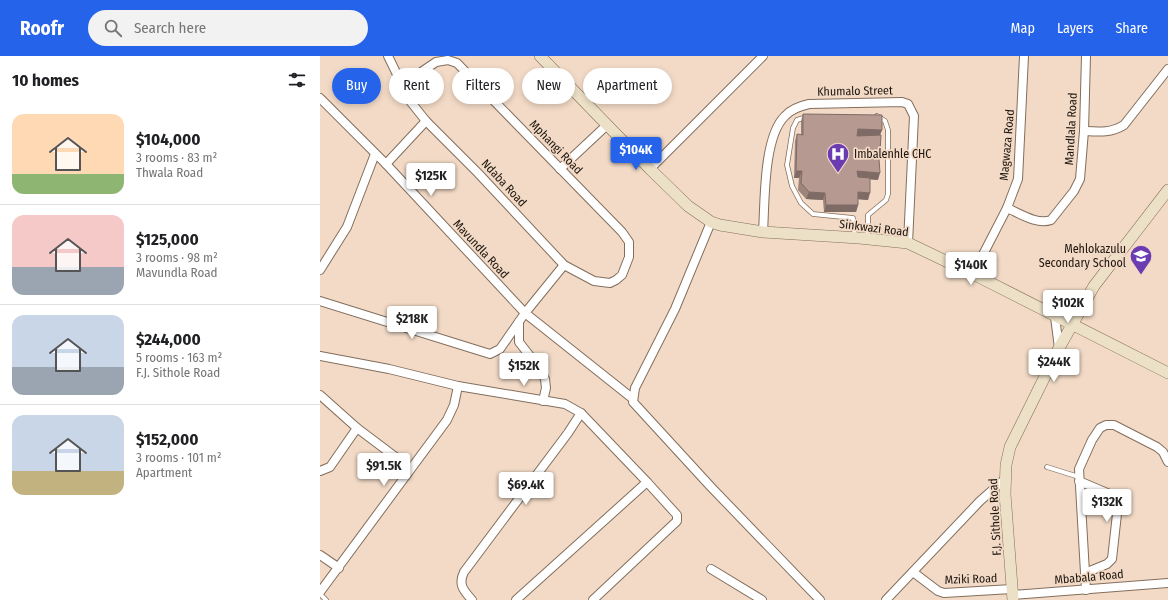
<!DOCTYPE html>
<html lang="en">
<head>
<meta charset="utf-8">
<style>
	:root { --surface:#fff; --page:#f2f2f2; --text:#202124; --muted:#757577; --line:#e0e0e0; --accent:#2563eb }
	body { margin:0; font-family:"Fira Sans Condensed",sans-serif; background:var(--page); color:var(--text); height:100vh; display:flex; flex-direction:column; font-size:15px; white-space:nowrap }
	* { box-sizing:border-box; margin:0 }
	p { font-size:13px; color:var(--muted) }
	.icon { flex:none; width:22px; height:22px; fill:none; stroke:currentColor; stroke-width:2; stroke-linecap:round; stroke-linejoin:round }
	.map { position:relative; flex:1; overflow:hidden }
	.panel { display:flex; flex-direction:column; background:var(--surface); width:320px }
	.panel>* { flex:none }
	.top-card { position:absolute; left:12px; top:12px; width:380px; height:36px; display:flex; gap:8px }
	.price { position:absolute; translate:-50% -34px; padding:0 9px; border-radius:4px; background:#fff; color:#222; font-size:13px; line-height:26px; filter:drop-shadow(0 1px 2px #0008) }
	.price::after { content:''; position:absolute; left:50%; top:24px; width:12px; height:9px; margin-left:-6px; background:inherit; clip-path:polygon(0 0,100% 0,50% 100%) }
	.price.selected { background:var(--accent); color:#fff }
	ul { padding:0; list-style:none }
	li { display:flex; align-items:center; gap:12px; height:100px; padding:0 12px }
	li+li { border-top:1px solid var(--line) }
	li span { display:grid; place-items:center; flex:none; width:112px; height:80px; border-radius:12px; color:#555 }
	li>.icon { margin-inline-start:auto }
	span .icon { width:48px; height:48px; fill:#fffc; stroke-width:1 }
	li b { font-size:17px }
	h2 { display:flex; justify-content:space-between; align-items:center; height:48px; padding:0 12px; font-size:17px }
	.pill { padding:0 14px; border-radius:18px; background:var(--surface); box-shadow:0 2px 6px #0003; font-size:14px; line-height:36px }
	.pill.selected { background:var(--accent); color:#fff }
	header { display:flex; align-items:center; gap:24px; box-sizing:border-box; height:56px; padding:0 20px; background:var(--accent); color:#fff }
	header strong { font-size:19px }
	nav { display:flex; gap:22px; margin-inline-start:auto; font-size:14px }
	.search { width:280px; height:36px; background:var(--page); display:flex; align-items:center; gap:10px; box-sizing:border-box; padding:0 14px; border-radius:22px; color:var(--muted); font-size:15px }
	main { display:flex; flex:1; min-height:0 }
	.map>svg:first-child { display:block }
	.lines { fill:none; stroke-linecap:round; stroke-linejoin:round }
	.lane-casing { stroke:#836e5c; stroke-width:5.5 }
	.street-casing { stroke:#836e5c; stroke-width:10 }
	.secondary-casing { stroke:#836e5c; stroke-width:12 }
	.lane { stroke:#fff; stroke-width:4 }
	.street { stroke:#fff; stroke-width:8 }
	.secondary { stroke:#ece0c6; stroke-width:11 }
	.wall { fill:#9d847c }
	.shaded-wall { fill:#7f6b65 }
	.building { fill:#b69990; stroke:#7f6b65 }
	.labels { text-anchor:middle; stroke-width:3.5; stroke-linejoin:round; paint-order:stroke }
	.street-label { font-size:12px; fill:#1e160f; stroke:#f2dac6 }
	.poi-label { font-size:12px; fill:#1e160f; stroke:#f2dac6; text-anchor:start }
</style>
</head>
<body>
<header>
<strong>Roofr</strong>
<div class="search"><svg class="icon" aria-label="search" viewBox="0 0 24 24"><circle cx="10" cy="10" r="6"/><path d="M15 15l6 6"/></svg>Search here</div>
<nav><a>Map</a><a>Layers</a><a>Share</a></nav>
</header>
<main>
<section class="panel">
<h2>10 homes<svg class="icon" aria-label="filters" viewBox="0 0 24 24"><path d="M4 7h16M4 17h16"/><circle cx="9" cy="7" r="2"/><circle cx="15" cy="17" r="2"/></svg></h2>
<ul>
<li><span style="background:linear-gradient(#ffd9b3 75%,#8fb573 0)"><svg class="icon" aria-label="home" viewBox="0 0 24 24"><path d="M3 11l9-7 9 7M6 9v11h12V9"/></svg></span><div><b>$104,000</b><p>3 rooms · 83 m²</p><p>Thwala Road</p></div></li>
<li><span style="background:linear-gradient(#f6c9c9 65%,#9aa5b1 0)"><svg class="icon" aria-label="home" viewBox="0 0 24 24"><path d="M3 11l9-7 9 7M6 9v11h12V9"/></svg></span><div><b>$125,000</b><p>3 rooms · 98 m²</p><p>Mavundla Road</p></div></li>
<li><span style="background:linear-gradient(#c9d6e8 65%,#9aa5b1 0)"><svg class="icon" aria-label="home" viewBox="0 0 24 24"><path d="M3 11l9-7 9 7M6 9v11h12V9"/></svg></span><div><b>$244,000</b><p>5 rooms · 163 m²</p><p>F.J. Sithole Road</p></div></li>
<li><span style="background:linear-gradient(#c9d6e8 70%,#c2b280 0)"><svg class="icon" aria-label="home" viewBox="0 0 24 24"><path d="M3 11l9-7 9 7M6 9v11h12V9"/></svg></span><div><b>$152,000</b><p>3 rooms · 101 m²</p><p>Apartment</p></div></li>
</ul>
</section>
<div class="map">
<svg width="848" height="544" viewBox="0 0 848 544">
	<rect width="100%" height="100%" fill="#f2dac6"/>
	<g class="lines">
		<g class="lane-casing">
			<g id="lane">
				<path d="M487,61L477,64L473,72L467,109L472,130L481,147L493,158L533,162L535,182"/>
				<path d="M548,182V159L566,144L568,138V74L565,65L557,60"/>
				<path d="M727,411L759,421"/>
				<path d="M0,538L6,544"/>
			</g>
		</g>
		<g class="street-casing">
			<g id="street">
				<path d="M68,0L90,45L106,65L158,117L244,209L274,225L290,227L296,224L302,219L309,201V186L302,176L137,7L128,4L116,6L82,29"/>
				<path d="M0,42L66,108L205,257L312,342"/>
				<path d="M764,75C780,76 791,77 804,69L848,13"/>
				<path d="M66,108L106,65"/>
				<path d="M240,113L287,69"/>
				<path d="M330,113L443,0"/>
				<path d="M687,152C701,158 717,169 731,164L754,135L760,123L764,75L766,0"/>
				<path d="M391,166L355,253L315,332L313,346L391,431L500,544"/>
				<path d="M443,176C445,147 443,81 465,60C471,53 480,50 489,48L582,46L588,48L594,60L588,187"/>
				<path d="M0,214L27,171L55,98"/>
				<path d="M653,218L687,152L698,123L704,0"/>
				<path d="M0,245L170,298L180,293L205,257L244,209"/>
				<path d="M734,259L745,258L762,251"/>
				<path d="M735,261L739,292"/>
				<path d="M199,266V286L220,313L225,323L226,332L223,345"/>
				<path d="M0,300L69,313L138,330L245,348L261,357L327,426L196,544"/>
				<path d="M0,339L37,372L90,412"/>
				<path d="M0,415L10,411L37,372"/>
				<path d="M759,425L792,439L798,449L792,503L787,508L765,517"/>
				<path d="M0,499L19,512"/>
				<path d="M391,513L442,544"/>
				<path d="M593,516L618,535L624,537L692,533"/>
				<path d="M766,534L759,413L772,384L780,372L786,369H794L837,391L843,396L848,406"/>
				<path d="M0,536L127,364L134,349L138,330"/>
				<path d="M693,539L848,527"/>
				<path d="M152,544C143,534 138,528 144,516L248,377L261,357"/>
				<path d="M273,544L357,465V459L327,426"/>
				<path d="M566,544L660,445L685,423"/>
			</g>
		</g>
		<g class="secondary-casing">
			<g id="secondary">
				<path d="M220,0L330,113L368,150L391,166L400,169L443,176L539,182L588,187L653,218L848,317"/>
				<path d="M693,544L685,438L686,409L690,391L739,292L774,230L848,134"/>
			</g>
		</g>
		<use href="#lane" class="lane"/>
		<use href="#street" class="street"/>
		<use href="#secondary" class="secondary"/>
	</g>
	<path class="wall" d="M483,58L562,74L560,79V95L558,102L537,101L558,124L550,123L548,144L538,143V149L536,156H504L503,144L486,143L478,134L479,122H474L475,85L477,78L481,79V65Z"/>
	<g class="shaded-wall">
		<path d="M538,73L562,74L559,81L535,80Z"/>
		<path d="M537,94L560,95L558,102L534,101Z"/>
		<path d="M476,115H482L479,122H474Z"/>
		<path d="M537,115L560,117L558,124L534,122Z"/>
		<path d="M489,136L505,137L503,144L486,143Z"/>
		<path d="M538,136L550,137L548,144L535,143Z"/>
		<path d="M506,149H538L536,156H504Z"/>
	</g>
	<path class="building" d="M483,58L562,59V74L538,73L537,80L561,79L560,95L537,94V101L559,103L560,117L537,115L538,121L550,122V137L538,136V149H506L505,137L489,136L481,127L482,115H476L477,78L483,79Z"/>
	<defs>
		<g id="hospital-pin" transform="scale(1.15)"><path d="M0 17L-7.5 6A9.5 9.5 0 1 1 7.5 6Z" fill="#6b3bb2" stroke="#f2dac6"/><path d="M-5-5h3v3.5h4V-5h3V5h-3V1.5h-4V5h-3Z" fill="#fff"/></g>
		<g id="school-pin" transform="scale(1.15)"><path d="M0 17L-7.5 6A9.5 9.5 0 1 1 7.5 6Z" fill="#6b3bb2" stroke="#f2dac6"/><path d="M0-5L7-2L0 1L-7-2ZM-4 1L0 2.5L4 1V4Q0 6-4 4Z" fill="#fff"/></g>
	</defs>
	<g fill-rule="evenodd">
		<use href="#hospital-pin" x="518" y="98"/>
		<use href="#school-pin" x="821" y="200"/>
	</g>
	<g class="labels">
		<g class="street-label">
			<text transform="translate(535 35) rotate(-1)" y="4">Khumalo Street</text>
			<text transform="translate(751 73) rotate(-87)" y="4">Mandlala Road</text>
			<text transform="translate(687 89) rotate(-85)" y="4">Magwaza Road</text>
			<text transform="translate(236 91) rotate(46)" y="4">Mphangi Road</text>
			<text transform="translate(184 127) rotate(47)" y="4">Ndaba Road</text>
			<text transform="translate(554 172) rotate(7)" y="4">Sinkwazi Road</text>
			<text transform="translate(161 193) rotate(47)" y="4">Mavundla Road</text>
			<text transform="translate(675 461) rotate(-93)" y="4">F.J. Sithole Road</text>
			<text transform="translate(769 521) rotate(-5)" y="4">Mbabala Road</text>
			<text transform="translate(651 523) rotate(-2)" y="4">Mziki Road</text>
		</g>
		<g class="poi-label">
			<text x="534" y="102">Imbalenhle CHC</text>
			<text x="806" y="197" text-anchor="end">Mehlokazulu<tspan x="806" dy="14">Secondary School</tspan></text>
		</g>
	</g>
</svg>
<b class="price selected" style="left:316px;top:115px">$104K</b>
<b class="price" style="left:111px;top:141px">$125K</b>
<b class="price" style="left:651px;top:230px">$140K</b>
<b class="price" style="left:748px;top:268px">$102K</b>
<b class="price" style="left:92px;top:284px">$218K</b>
<b class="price" style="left:734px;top:327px">$244K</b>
<b class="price" style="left:204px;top:331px">$152K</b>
<b class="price" style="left:64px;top:431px">$91.5K</b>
<b class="price" style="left:206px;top:450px">$69.4K</b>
<b class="price" style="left:787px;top:467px">$132K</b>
<div class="top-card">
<a class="pill selected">Buy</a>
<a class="pill">Rent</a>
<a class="pill">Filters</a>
<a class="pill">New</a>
<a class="pill">Apartment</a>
</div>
</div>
</main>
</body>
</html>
